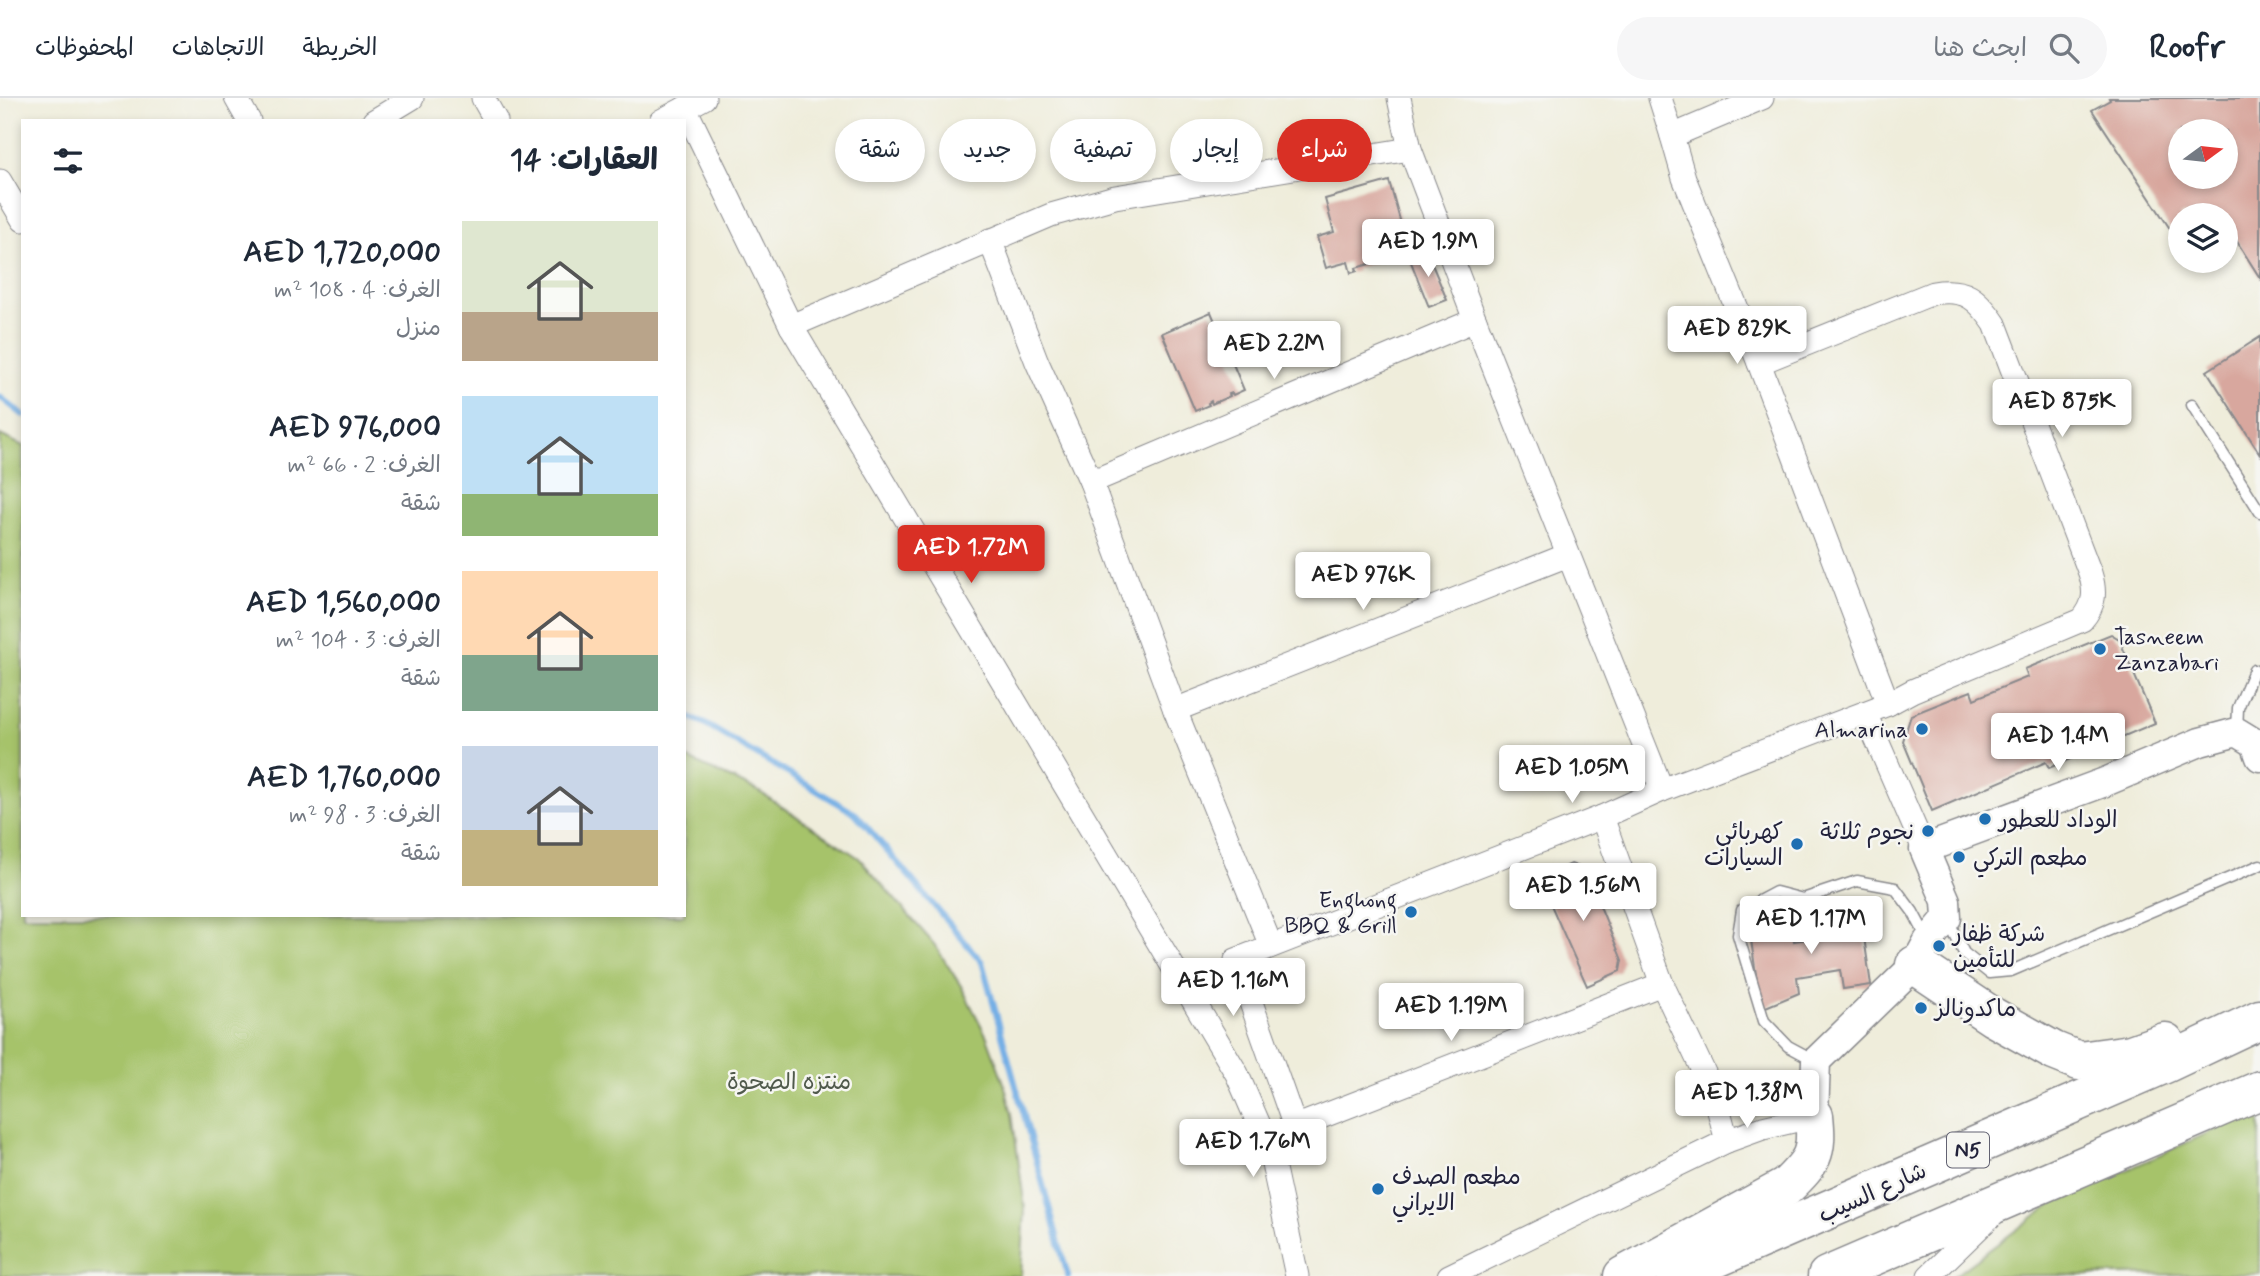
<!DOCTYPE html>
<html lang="ar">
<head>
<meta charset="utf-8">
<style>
	:root { --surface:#fff; --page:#f6f6f7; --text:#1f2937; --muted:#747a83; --line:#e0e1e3; --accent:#d93025 }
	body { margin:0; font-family:Mynerve,"Playpen Sans Arabic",sans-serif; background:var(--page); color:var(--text); direction:rtl; height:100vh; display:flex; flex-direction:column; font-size:26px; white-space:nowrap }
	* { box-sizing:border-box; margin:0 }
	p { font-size:23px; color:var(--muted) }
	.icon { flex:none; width:38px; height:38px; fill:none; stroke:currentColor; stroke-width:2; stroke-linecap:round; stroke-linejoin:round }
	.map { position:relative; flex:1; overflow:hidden; direction:ltr }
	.panel { position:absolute; left:21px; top:21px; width:665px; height:798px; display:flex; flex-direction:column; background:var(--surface); border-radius:0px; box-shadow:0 4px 10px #0003; direction:rtl }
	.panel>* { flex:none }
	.hud { position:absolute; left:707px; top:21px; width:665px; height:63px; direction:rtl; display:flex; gap:14px }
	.needle { width:46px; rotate:75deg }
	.fabs { position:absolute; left:2168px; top:21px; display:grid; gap:14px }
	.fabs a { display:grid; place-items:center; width:70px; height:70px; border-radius:50%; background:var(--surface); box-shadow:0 4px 10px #0003; font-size:35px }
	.price { position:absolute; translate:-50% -60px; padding:0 16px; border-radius:7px; background:#fff; color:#222; font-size:23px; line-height:46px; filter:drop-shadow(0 2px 4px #0008) }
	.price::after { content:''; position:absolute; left:50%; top:42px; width:21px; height:16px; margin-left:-10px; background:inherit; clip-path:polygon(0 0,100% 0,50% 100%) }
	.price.current { background:var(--accent); color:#fff }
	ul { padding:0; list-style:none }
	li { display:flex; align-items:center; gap:21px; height:175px; padding:0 28px }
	li span { display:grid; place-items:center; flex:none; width:196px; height:140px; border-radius:0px; color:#555 }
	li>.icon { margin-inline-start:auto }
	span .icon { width:84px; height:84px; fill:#fffc; stroke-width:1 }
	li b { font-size:30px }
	h2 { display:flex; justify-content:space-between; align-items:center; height:84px; padding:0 28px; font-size:30px }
	.pill { padding:0 24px; border-radius:32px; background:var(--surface); box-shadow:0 4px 10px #0003; font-size:24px; line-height:63px }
	.pill.current { background:var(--accent); color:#fff }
	header { display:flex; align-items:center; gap:42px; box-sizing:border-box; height:98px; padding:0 35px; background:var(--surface); border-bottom:2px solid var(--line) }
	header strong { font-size:33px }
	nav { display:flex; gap:38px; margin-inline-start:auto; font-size:24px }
	.search { width:490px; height:63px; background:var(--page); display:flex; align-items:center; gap:18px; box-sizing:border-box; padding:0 24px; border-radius:38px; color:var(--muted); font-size:26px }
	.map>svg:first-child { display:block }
	.green { fill:#a6c36b; stroke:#647253; stroke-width:2 }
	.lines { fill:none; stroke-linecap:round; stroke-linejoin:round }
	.stream { stroke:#74afe5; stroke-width:6 }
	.building { fill:#d8a79e; fill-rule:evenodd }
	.service-casing { stroke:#88888b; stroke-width:13 }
	.minor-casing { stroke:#88888b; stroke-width:25 }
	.tertiary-casing { stroke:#88888b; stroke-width:31 }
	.trunk-casing { stroke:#88888b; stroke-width:41 }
	.service { stroke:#fff; stroke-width:10 }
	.minor { stroke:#fff; stroke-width:23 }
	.tertiary { stroke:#fff; stroke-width:28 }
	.trunk { stroke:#fff; stroke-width:38 }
	.poi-dot { fill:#1f6fb2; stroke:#f6f6f2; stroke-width:2.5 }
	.labels { text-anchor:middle; stroke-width:5; stroke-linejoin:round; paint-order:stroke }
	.shield { fill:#f6f6f2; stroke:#626272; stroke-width:2 }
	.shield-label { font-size:21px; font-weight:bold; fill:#22223b }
	.poi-label { font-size:23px; fill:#22223b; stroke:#f6f6f2; text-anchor:start }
	.park-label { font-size:23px; fill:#505a4c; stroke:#f6f6f2 }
	.street-label { font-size:23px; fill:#22223b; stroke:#f6f6f2 }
</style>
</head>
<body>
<header>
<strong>Roofr</strong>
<div class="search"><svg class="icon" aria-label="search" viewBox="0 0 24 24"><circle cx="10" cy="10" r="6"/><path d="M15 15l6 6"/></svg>ابحث هنا</div>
<nav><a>الخريطة</a><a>الاتجاهات</a><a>المحفوظات</a></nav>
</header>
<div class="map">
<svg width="2260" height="1178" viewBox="0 0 2260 1178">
	<rect width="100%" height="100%" fill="#f6f6f2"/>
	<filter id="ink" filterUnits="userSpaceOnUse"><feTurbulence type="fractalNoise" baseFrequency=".0143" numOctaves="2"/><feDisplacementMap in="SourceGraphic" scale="14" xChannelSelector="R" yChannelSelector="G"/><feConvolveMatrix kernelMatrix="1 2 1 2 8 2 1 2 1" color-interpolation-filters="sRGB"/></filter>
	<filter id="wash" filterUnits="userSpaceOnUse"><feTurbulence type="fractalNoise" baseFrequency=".00686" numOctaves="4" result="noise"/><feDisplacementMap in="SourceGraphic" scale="28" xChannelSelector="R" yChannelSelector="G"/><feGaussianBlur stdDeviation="1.57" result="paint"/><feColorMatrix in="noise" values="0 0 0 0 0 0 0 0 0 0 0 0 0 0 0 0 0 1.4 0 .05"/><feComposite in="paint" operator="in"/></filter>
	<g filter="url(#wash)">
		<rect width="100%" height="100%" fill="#efeddb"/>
		<g class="green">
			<path d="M0,337L23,348V817H684V659L758,693L859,760L934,846L961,888L987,939L1004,985L1012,1016L1025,1111L1021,1178H0Z"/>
			<path d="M2260,1011V1176L1954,1178L2050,1107Z"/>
		</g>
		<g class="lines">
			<g class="stream">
				<path d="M0,299L23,317"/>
				<path d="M684,617L702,624L856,716L982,864L1068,1178"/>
			</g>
		</g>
		<g id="blocks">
			<g class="building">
				<path d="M2109,0H2260V180L2234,139L2226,145V117H2180V146L2092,12L2110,2ZM2180,33H2226V79H2180Z"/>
				<path d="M1389,83L1407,147L1391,151L1393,159L1356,170L1357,173L1351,175L1348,164L1326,170L1317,139L1334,134L1325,101Z"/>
				<path d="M1426,152L1447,202L1429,209L1409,159Z"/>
				<path d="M1211,214L1244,292L1233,297L1232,295L1229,296L1230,298L1212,306L1211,303L1208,305L1209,307L1195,313L1162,235Z"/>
				<path d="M2260,239V356L2207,273Z"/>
				<path d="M2111,536L2119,541L2155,625L2049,670L2046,664L1932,713L1903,643L1911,617L1971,593L1974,601L2028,579L2025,571Z"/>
				<path d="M1571,766L1585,771L1622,862L1620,873L1587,888L1539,780Z"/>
				<path d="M1859,805L1871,887L1843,891L1840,872L1797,879L1799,895L1761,911L1750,835L1792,829L1794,843L1832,837L1827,810Z"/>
			</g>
		</g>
	</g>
	<g filter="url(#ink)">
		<use href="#blocks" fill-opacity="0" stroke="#88888b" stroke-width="2"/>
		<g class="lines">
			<g class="service-casing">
				<g id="service">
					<path d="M2192,307L2260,414"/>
					<path d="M2237,634L2238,610L2254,572"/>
					<path d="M1948,823L1964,855L1989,875L2011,873L2260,767"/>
					<path d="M1816,963L1788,948L1764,923L1738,837L1742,812L1776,794L1803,801L1857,783L1895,790L1913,814L1927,840"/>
				</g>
			</g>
			<g class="minor-casing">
				<g id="minor">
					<path d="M236,0L249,23"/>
					<path d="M483,0L496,23"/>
					<path d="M1399,0L1410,51L1475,222L1662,692"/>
					<path d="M1660,0L1672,38"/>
					<path d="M1762,0L1672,38L1684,80L1759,265L1888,606"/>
					<path d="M685,10L791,228L1237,976L1270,1052L1297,1178"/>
					<path d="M374,23L412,0"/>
					<path d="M661,23L704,0"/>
					<path d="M0,83L23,122"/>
					<path d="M990,142L1037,264L1091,384L1175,612L1271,848"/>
					<path d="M791,228L1051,117L1115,99L1410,51"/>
					<path d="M1091,384L1475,222"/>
					<path d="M1175,612L1568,457"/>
					<path d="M1865,615L1924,751"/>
					<path d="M1295,1029L1236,862L1602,719L1662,692L1888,606L1912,593L2082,522C2095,507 2096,494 2090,475L1995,226C1977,200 1966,190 1933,195L1759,265"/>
					<path d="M1284,1040L1295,1029L1662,886"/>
					<path d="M1727,1043L1763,1030L1814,1018"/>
					<path d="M1449,1178L1727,1043L1715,998L1662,886L1602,719"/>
					<path d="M1929,1178L1992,1117"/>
				</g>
			</g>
			<g class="tertiary-casing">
				<path id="tertiary" d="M1814,1018L1816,963L1915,867L1928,843L1947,820L1946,803L1924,751L2105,684L2200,644L2237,634L2255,645L2260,659"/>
			</g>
			<g class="trunk-casing">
				<g id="trunk">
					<path d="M1915,867L1993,919L2054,953L2079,963L2131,956L2165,944"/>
					<path d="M1623,1178L1786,1089C1813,1063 1818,1056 1814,1018"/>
					<path d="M1675,1178L2167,965L2260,921"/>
					<path d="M1827,1178L2260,992"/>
				</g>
			</g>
			<use href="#service" class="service"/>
			<use href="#minor" class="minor"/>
			<use href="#tertiary" class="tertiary"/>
			<use href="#trunk" class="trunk"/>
		</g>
	</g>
	<g class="poi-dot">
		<circle cx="2100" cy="551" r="7"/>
		<circle cx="1922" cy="631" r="7"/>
		<circle cx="1985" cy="721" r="7"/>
		<circle cx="1928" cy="733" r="7"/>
		<circle cx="1797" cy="746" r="7"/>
		<circle cx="1959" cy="759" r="7"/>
		<circle cx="1411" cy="814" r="7"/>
		<circle cx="1939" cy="848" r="7"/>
		<circle cx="1921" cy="910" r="7"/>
		<circle cx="1378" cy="1091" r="7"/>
	</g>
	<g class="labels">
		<rect class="shield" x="1947" y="1034.5" width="42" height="35" rx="5"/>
		<g class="shield-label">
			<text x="1968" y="1059">N5</text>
		</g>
		<g class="poi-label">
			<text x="2114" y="546">Tasneem<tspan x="2114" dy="26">Zanzabari</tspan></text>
			<text x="1908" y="639" text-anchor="end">Almarina</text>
			<text x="1999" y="729">الوداد للعطور</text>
			<text x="1783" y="741" text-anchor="end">كهربائي<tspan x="1783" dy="26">السيارات</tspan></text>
			<text x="1914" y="741" text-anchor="end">نجوم ثلاثة</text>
			<text x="1973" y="767">مطعم التركي</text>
			<text x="1397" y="809" text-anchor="end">Enghong<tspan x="1397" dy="26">BBQ &amp; Grill</tspan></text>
			<text x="1953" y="843">شركة ظفار<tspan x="1953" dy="26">للتأمين</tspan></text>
			<text x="1935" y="918">ماكدونالز</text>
			<text x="1392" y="1086">مطعم الصدف<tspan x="1392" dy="26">الايراني</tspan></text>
		</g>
		<g class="park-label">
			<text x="789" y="991">منتزه الصحوة</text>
		</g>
		<g class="street-label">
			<text transform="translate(1872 1094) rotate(-24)" y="8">شارع السيب</text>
		</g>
	</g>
</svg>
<div class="fabs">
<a><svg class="needle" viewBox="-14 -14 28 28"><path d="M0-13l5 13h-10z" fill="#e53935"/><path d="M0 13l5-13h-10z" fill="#747a83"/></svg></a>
<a><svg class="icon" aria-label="layers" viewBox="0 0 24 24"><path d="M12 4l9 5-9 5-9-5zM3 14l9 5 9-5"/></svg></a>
</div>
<b class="price" style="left:1428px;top:181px">AED 1.9M</b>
<b class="price" style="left:1737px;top:268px">AED 829K</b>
<b class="price" style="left:1274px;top:283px">AED 2.2M</b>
<b class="price" style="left:2062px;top:341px">AED 875K</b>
<b class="price current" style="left:971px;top:487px">AED 1.72M</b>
<b class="price" style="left:1363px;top:514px">AED 976K</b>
<b class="price" style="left:2058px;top:675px">AED 1.4M</b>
<b class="price" style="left:1572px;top:707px">AED 1.05M</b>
<b class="price" style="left:1583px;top:825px">AED 1.56M</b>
<b class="price" style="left:1811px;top:858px">AED 1.17M</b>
<b class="price" style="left:1233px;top:920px">AED 1.16M</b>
<b class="price" style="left:1451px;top:945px">AED 1.19M</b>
<b class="price" style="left:1747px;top:1032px">AED 1.38M</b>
<b class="price" style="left:1253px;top:1081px">AED 1.76M</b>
<div class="hud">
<a class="pill current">شراء</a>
<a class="pill">إيجار</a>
<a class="pill">تصفية</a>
<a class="pill">جديد</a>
<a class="pill">شقة</a>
</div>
<section class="panel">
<h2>العقارات: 14<svg class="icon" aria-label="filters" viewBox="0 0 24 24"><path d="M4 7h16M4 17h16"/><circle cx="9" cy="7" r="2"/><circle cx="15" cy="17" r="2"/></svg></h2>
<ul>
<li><span style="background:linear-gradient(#dfe7d0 65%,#b9a48a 0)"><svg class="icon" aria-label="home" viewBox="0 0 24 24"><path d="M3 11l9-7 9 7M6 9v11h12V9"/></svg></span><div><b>AED 1,720,000</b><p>الغرف: 4 · 108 m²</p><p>منزل</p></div></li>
<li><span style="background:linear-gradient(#bfe0f5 70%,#8fb573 0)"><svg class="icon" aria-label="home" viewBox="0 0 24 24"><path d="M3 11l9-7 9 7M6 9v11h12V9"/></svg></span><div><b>AED 976,000</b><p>الغرف: 2 · 66 m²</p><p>شقة</p></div></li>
<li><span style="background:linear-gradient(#ffd9b3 60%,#7fa58c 0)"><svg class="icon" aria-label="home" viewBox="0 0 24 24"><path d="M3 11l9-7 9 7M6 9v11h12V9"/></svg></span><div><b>AED 1,560,000</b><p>الغرف: 3 · 104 m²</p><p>شقة</p></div></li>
<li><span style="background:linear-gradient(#c9d6e8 60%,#c2b280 0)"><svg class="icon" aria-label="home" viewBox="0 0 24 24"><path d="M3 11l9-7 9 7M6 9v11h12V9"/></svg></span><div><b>AED 1,760,000</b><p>الغرف: 3 · 98 m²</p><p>شقة</p></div></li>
</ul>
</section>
</div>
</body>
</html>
